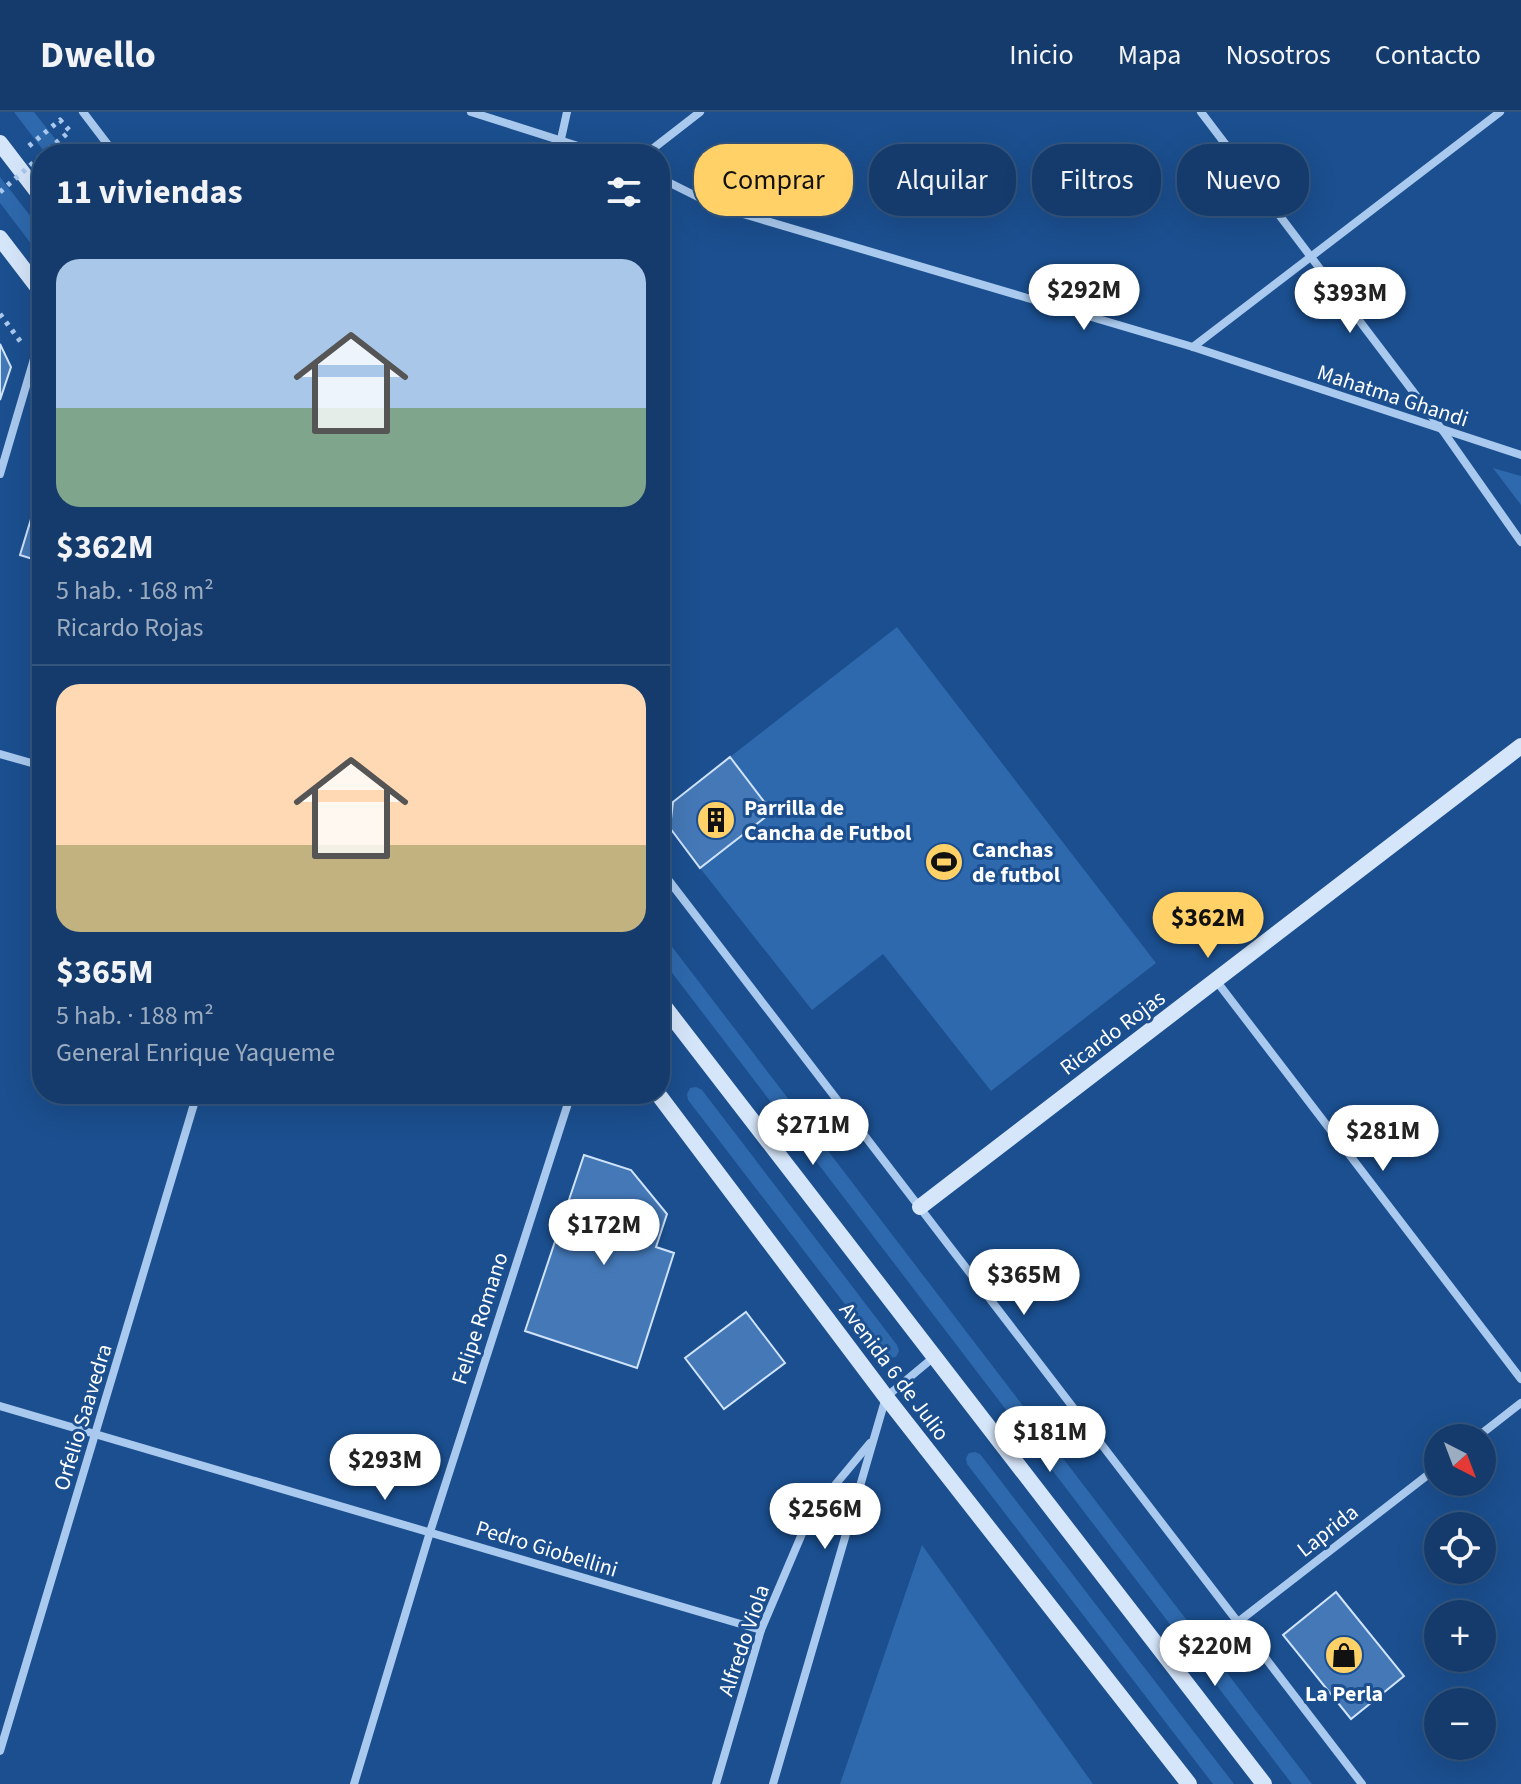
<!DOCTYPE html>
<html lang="es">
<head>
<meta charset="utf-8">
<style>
	:root { --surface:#143b6b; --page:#214673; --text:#f1f3f6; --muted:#9dadc1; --line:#33557e; --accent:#ffd166 }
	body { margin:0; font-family:"Source Sans 3",sans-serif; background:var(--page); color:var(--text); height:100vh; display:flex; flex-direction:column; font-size:30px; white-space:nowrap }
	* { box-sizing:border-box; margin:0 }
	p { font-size:26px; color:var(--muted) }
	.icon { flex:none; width:44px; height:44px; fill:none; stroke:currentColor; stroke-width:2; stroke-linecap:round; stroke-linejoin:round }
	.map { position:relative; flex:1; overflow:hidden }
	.side { position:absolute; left:32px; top:32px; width:638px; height:960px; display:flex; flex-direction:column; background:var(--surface); border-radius:32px; box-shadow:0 8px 32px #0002,0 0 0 2px var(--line) }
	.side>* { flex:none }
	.banner { position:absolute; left:694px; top:32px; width:706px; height:72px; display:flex; gap:16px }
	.needle { width:52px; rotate:138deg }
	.buttons { position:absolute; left:1424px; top:1312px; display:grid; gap:16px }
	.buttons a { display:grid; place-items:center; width:72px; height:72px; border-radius:50%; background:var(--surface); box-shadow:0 8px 32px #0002,0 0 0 2px var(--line); font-size:40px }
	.price { position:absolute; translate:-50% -68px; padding:0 18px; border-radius:28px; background:#fff; color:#222; font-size:26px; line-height:52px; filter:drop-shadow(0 2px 4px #0008) }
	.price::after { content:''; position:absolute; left:50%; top:48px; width:24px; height:18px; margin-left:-12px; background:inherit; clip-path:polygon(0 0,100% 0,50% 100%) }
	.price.on { background:var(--accent); color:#111 }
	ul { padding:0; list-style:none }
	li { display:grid; align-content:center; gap:16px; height:424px; padding:0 24px }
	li+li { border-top:2px solid var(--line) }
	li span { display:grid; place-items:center; height:248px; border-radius:24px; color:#555 }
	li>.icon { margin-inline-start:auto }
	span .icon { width:144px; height:144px; fill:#fffc; stroke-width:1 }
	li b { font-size:34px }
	h2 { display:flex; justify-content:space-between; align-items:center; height:96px; padding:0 24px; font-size:34px }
	.chip { padding:0 28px; border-radius:32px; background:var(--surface); box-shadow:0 8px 32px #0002,0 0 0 2px var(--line); font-size:28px; line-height:72px }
	.chip.on { background:var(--accent); color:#111 }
	header { display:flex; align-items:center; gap:48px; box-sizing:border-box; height:112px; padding:0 40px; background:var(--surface); border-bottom:2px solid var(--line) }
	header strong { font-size:38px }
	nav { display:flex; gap:44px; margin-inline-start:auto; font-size:28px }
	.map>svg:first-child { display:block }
	.green { fill:#2e69ad }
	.building { fill:#4478b7; stroke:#cfe3fa; stroke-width:2 }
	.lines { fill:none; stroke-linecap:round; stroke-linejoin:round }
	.path { stroke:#a9c9ee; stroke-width:5; stroke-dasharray:4 6; stroke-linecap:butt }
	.street { stroke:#a9c9ee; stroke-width:8 }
	.secondary { stroke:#d6e6fa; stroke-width:16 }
	.path-bridge { stroke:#a9c9ee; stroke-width:5; stroke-dasharray:4 6; stroke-linecap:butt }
	.labels { text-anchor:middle; stroke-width:6; stroke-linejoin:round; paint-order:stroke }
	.street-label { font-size:22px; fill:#fff; stroke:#1b4f8f }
	.poi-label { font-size:22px; font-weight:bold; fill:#fff; stroke:#1b4f8f; text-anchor:start }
</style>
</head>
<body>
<header>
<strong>Dwello</strong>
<nav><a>Inicio</a><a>Mapa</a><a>Nosotros</a><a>Contacto</a></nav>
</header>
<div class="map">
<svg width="1521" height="1672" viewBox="0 0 1521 1672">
	<rect width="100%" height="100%" fill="#1b4f8f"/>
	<g class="green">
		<path d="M14,0H34L67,42H46Z"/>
		<path d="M0,65L42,119V146L0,91Z"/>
		<path d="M1493,356L1521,364V393Z"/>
		<path d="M897,515L1156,851L991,979L883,842L812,898L700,756L771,700L730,645Z"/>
		<path d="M660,819L1312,1672H1292L660,845Z"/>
		<path d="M696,975L702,978L897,1233L899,1239L896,1245L889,1246L884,1243L688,988L687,982L690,976Z"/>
		<path d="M975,1340L980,1342L1234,1672H1213L967,1352L966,1346L969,1341Z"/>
		<path d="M922,1433L1093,1672H840Z"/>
	</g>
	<g class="building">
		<path d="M0,232L11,255L0,288Z"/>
		<path d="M42,371V450L20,443Z"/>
		<path d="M730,645L772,700L700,756L670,716L673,690Z"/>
		<path d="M584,1043L631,1058L667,1102L656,1135L674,1141L637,1256L525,1219Z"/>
		<path d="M746,1200L785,1251L724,1297L685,1246Z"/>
		<path d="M1336,1480L1404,1564L1351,1607L1283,1523Z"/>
	</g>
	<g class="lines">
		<g class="path">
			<path d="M29,34L60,8L70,19L43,42"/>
			<path d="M0,202L23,233"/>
		</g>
		<g class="street">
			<path d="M83,0L115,42"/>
			<path d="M471,0L603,42"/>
			<path d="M1201,0L1443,319L1521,430"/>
			<path d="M561,27L567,0"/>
			<path d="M646,42L700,0"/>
			<path d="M660,66L716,94L1193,235L1521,343"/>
			<path d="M1193,235L1500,0"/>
			<path d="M0,362L34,247L42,239"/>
			<path d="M0,642L42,654"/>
			<path d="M660,757L1362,1672"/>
			<path d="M1221,875L1521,1267"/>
			<path d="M0,1294L761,1518"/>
			<path d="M1476,1326L1521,1291"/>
			<path d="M1238,1510L1438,1355"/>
			<path d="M0,1639L197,982"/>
			<path d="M354,1672L430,1420L571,982"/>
			<path d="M716,1672L761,1518L810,1403L870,1331"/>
			<path d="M773,1672L886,1285L934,1245"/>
		</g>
		<g class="secondary">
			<path d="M0,31L42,86"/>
			<path d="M0,126L42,181"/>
			<path d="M660,889L1264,1672"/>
			<path d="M658,982L886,1285L1189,1672"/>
			<path d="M920,1095L1521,634"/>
		</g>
		<path class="path-bridge" d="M0,80L42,43"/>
	</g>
	<defs>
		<g id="building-disc" transform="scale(2)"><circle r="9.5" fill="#ffd166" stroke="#1b4f8f"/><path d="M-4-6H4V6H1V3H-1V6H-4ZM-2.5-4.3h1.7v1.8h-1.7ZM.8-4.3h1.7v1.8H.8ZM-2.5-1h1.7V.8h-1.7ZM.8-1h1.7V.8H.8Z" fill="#111"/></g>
		<g id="stadium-disc" transform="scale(2)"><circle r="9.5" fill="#ffd166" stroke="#1b4f8f"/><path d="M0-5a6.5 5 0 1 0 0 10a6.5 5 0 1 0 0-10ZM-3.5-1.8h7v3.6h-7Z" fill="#111"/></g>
		<g id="shop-disc" transform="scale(2)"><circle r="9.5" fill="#ffd166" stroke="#1b4f8f"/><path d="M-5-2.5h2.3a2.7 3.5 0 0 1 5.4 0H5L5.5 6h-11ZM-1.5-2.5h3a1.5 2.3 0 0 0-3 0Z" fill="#111"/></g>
	</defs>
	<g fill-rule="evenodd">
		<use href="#building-disc" x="716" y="708"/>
		<use href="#stadium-disc" x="944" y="750"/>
		<use href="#shop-disc" x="1344" y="1543"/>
	</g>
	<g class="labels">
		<g class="street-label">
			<text transform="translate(1393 283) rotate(18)" y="8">Mahatma Ghandi</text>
			<text transform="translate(1112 920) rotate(-37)" y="8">Ricardo Rojas</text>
			<text transform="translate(479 1206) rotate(-72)" y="8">Felipe Romano</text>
			<text transform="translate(895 1259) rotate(53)" y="8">Avenida 6 de Julio</text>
			<text transform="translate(82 1305) rotate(-73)" y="8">Orfelio Saavedra</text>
			<text transform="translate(1327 1418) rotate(-38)" y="8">Laprida</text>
			<text transform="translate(547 1436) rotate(17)" y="8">Pedro Giobellini</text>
			<text transform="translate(743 1528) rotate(-71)" y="8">Alfredo Viola</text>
		</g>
		<g class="poi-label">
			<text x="744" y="703">Parrilla de<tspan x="744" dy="25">Cancha de Futbol</tspan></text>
			<text x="972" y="745">Canchas<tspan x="972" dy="25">de futbol</tspan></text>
			<text x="1344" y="1589" text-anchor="middle">La Perla</text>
		</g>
	</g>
</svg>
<div class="buttons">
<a><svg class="needle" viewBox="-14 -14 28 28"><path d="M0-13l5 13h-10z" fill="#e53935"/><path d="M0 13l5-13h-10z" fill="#9dadc1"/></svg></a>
<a><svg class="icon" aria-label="locate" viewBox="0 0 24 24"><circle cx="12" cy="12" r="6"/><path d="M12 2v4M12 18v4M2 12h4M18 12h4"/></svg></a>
<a>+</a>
<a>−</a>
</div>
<b class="price" style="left:1084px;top:220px">$292M</b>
<b class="price" style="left:1350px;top:223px">$393M</b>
<b class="price on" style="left:1208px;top:848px">$362M</b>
<b class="price" style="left:813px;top:1055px">$271M</b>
<b class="price" style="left:1383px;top:1061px">$281M</b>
<b class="price" style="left:604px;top:1155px">$172M</b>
<b class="price" style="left:1024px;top:1205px">$365M</b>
<b class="price" style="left:1050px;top:1362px">$181M</b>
<b class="price" style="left:385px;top:1390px">$293M</b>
<b class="price" style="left:825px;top:1439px">$256M</b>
<b class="price" style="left:1215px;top:1576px">$220M</b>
<div class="banner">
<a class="chip on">Comprar</a>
<a class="chip">Alquilar</a>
<a class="chip">Filtros</a>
<a class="chip">Nuevo</a>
</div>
<section class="side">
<h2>11 viviendas<svg class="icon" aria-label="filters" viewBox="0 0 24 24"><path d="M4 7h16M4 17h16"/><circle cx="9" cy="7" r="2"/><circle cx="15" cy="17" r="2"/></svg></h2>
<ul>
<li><span style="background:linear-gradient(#a9c7e8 60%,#7fa58c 0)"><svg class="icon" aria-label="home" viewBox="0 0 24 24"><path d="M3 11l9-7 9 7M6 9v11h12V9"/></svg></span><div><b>$362M</b><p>5 hab. · 168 m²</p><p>Ricardo Rojas</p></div></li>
<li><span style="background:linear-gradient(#ffd9b3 65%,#c2b280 0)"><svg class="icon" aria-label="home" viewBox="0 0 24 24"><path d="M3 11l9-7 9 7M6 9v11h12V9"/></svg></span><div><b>$365M</b><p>5 hab. · 188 m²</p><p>General Enrique Yaqueme</p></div></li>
</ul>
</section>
</div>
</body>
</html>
